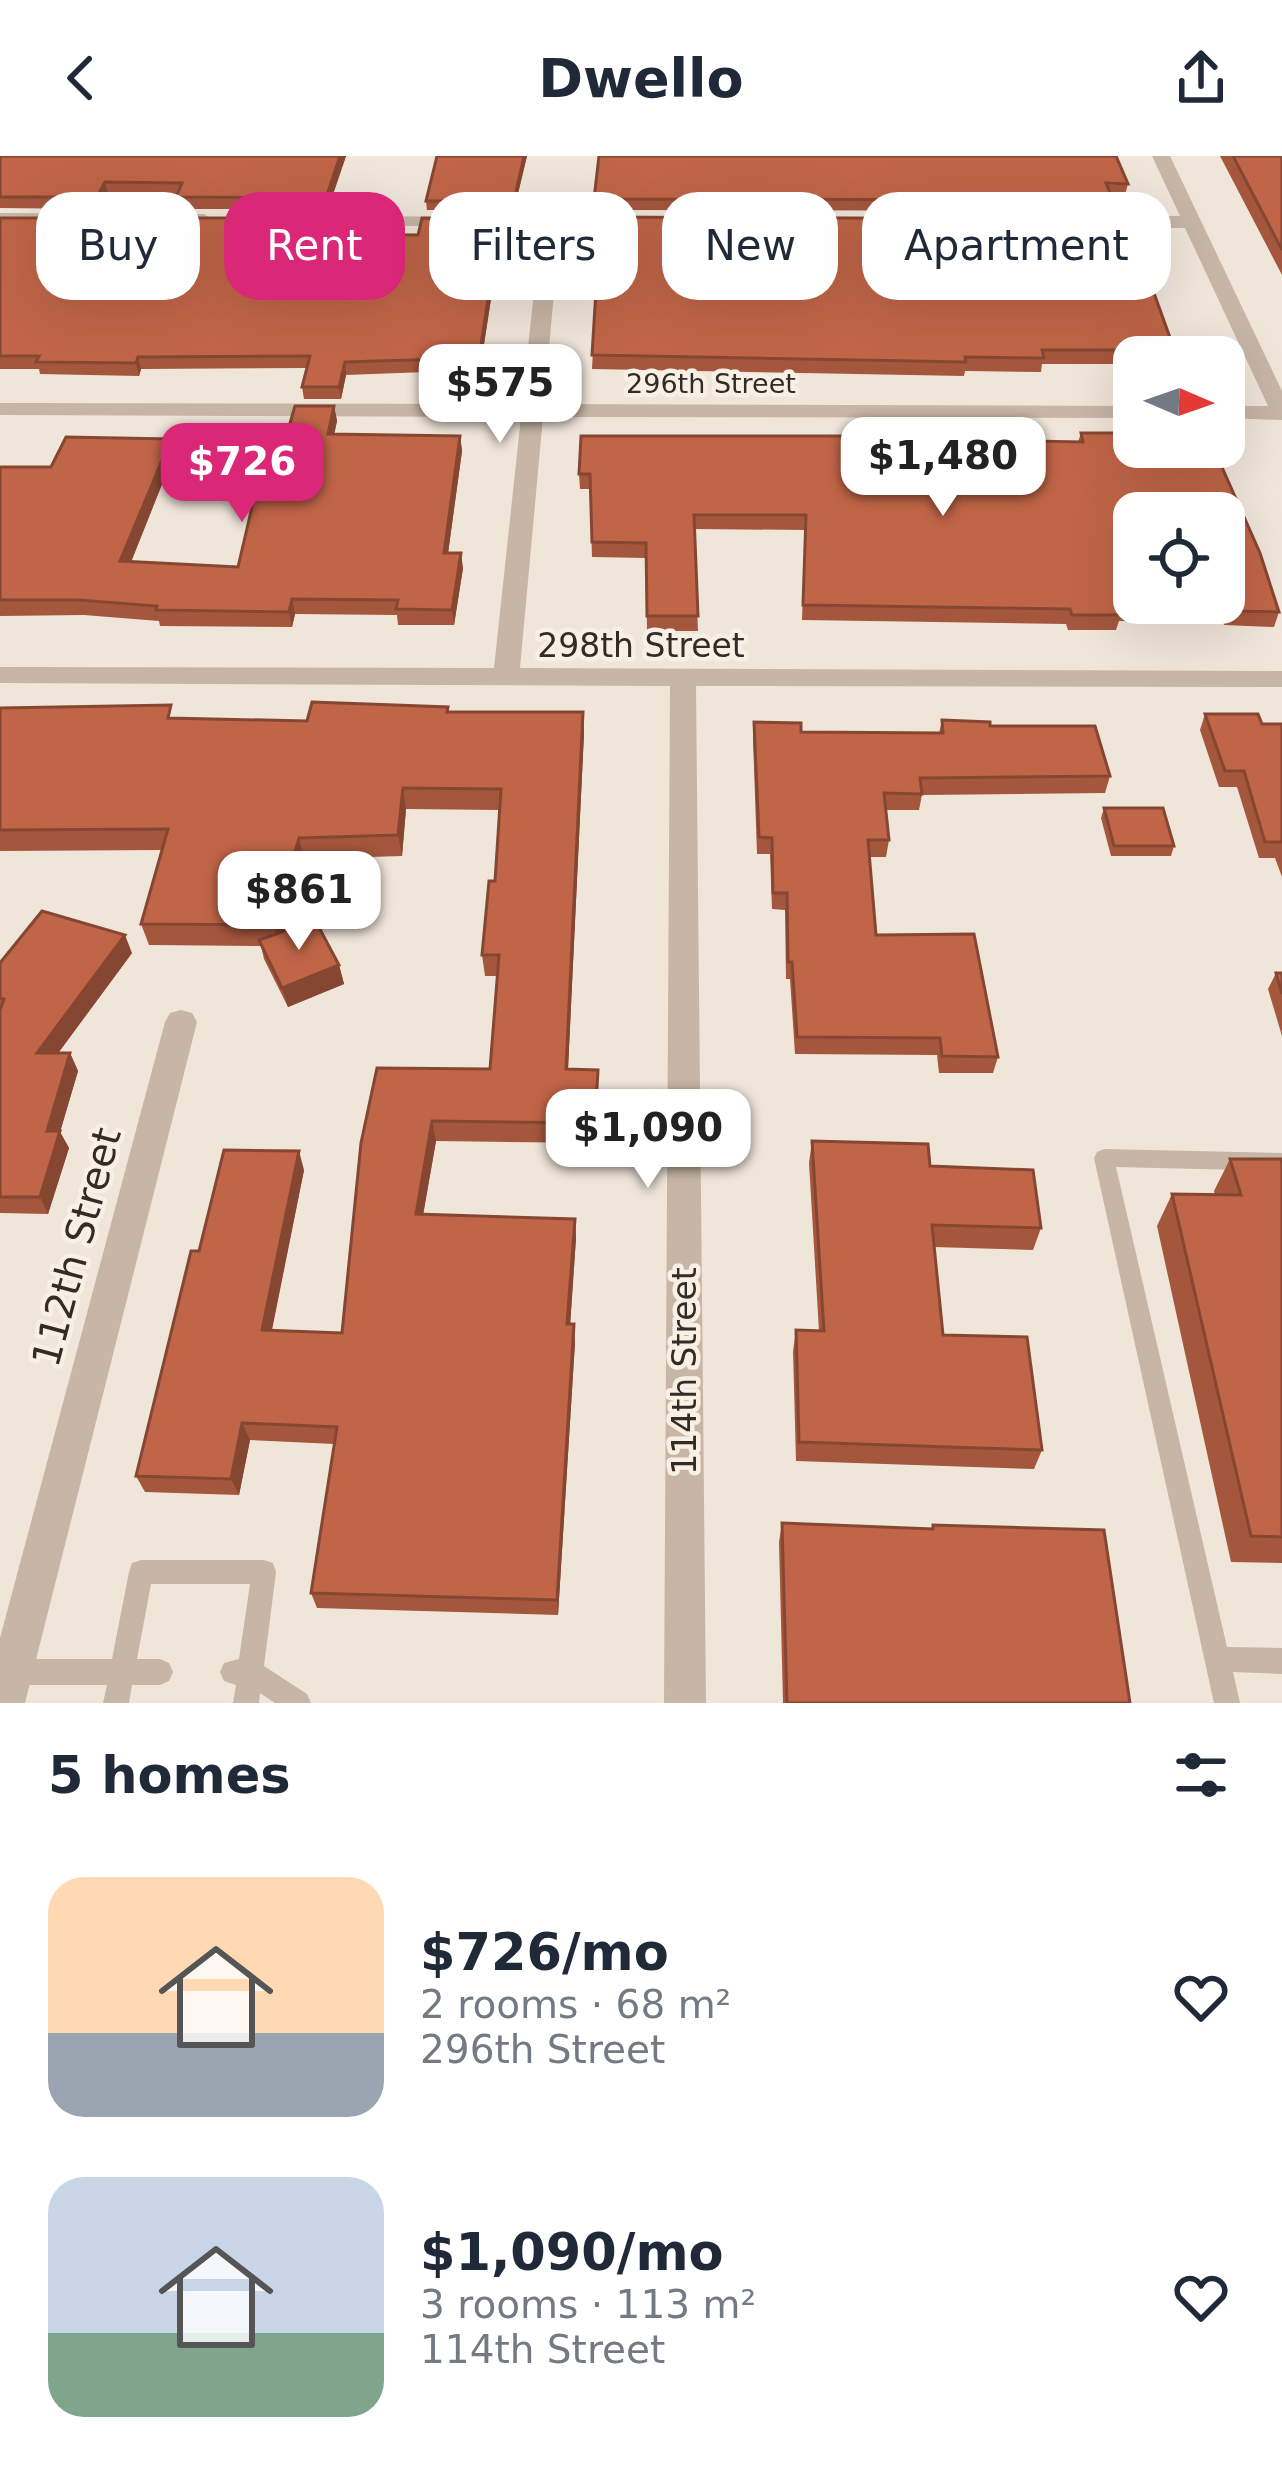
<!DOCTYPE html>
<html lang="en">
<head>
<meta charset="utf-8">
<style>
	:root { --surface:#fff; --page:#f2f2f3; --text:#1f2937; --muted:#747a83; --accent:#db2777 }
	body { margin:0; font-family:"DejaVu Sans",sans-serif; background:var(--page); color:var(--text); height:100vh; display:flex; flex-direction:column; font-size:45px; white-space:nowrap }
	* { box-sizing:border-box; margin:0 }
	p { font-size:39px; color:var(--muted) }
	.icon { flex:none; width:66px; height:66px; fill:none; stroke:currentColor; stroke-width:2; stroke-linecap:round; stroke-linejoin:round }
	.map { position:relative; height:1547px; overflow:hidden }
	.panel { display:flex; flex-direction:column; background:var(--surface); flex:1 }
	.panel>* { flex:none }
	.guide { position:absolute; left:36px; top:36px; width:1212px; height:108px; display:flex; gap:24px }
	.needle { width:78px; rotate:92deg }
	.tools { position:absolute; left:1113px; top:180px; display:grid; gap:24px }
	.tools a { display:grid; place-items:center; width:132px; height:132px; border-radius:24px; background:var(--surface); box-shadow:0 12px 48px #0002; font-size:60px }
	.price { position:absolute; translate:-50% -102px; padding:0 27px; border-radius:24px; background:#fff; color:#222; font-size:39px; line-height:78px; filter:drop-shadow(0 3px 6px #0008) }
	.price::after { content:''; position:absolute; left:50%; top:72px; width:36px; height:27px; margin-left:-18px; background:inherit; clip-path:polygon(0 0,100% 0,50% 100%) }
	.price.on { background:var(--accent); color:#fff }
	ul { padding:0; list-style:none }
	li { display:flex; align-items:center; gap:36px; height:300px; padding:0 48px }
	li span { display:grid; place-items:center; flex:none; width:336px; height:240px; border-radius:36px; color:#555 }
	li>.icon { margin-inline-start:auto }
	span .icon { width:144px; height:144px; fill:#fffc; stroke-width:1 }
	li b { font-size:51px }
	h2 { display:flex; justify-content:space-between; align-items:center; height:144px; padding:0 48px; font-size:51px }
	.chip { padding:0 42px; border-radius:36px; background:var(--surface); box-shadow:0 12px 48px #0002; font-size:42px; line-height:108px }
	.chip.on { background:var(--accent); color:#fff }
	header { display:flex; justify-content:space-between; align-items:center; height:156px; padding:0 48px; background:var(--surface); font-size:54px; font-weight:600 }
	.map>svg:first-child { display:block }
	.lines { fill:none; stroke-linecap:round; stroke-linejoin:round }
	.lane { fill:#c7b5a6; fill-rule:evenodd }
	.street { fill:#c7b5a6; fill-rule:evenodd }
	.wall { fill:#a5573d }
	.shaded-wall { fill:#864732 }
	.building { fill:#c06547; stroke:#864732; stroke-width:3; fill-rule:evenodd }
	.labels { text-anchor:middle; stroke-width:9; stroke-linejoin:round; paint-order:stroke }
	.far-street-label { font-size:27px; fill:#332b26; stroke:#f8efe5 }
	.street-label { font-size:33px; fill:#332b26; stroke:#f8efe5 }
	.near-street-label { font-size:39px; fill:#332b26; stroke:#f8efe5 }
</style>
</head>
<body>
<header><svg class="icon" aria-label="back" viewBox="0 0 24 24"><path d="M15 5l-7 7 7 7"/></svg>Dwello<svg class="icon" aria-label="share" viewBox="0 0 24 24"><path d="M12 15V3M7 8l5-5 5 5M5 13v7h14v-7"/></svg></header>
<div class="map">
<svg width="1282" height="1547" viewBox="0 0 1282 1547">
	<rect width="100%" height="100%" fill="#f0e5d9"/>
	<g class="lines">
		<g class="lane">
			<path d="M1104,993L1282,997V1015L1116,1011L1227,1491L1282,1492V1518L1233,1516L1240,1547H1214L1094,1002L1097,996Z"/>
			<path d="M141,1404H264L273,1407L276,1416L264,1510L307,1538L311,1547H275L260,1537L259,1547H233L236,1529L224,1525L220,1516L224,1507L239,1503L250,1428H151L137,1503H160L169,1507L173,1516L169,1525L160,1529H132L129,1547H103L107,1529H12L3,1525L0,1514L3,1507L12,1503H112L129,1416L132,1407Z"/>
		</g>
		<g class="street">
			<path d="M1152,0H1170L1282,235V264L1224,262V250H1268L1185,72H1080L1071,66L1080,60H1180Z"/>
			<path d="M0,57L204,58L213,64L204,70L0,69Z"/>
			<path d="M275,60L637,61L639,65L630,71L560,70L544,248L1134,250V262L543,261L520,512L1282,515V531L696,530L706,1547H664L670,530L0,527V511L494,512L521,261L0,259V247L522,248L541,70H282L275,68Z"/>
			<path d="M181,854L192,857L197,866L25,1547H0V1482L165,866L170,857Z"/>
		</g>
	</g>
	<g class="wall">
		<path d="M0,0H346L328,53H179L177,38H108L100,53L0,52Z"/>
		<path d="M527,0L514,54H427L426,45Z"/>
		<path d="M1220,0H1282V119Z"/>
		<path d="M1128,28L1125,39H1110L1113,44L1110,55L594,54V43Z"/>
		<path d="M0,62H86L89,74L67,118H144L319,62L320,78L418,79L510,74L500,117H495L480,214L346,219L341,243H304L302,231L307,212L141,213L139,220L40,218L39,213H0Z"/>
		<path d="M1121,63L1134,201V223L1128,208H1042L1041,216L965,215L964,220L592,213L597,116H586L585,102Z"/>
		<path d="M334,250L337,265L334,278L460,280L462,295L448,397L463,412L454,469H398L397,459L295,458L292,471L160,470L159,465L84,459L0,460V311H51L171,283L174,298L131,406L238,411L288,274Z"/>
		<path d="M1081,277L1279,456L1274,471L1224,469L1223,465H1119L1116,474H1068L1066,468L802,464L805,374L694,373L698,475H647L646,402L592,401L590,333H580L579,318L984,284L1078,286Z"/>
		<path d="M0,552L175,562L307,565L449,556H583L584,577L568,913L598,934L596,987L436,985L423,1058L575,1063L576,1082L570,1168L575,1186L558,1459L317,1452L311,1437L334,1288L250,1284L239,1339L145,1336L136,1320L199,1095L304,1014L272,1174L342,1177L361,987L490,913L497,820H485L482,799L495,725L499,654L406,653L402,700L304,703L284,775L339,809L344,828L288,851L264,803L261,790L149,789L141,768L162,694L0,695Z"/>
		<path d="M1205,558L1262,568H1282V721L1275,702H1259L1237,631H1219L1200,574Z"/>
		<path d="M942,564L990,570L1110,620L1105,637L922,639L919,654H886L889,684L886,701H870L876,779L998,901L993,917H939L937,899L795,898L790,823H786L785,754L772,753L770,698H757L753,583L754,566L801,576L939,577Z"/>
		<path d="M1104,652L1174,690L1171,700H1111L1101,662Z"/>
		<path d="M132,797L58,897H70L78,915L60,976L69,992L48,1058L0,1057V807Z"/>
		<path d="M1276,817H1282V880L1268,833Z"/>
		<path d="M812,985L930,1010L1041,1072L1033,1094L934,1091L943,1179L1042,1294L1034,1313L796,1305L793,1195L796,1174L819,1175L809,1007Z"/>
		<path d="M1230,1003L1282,1007V1407L1231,1406L1157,1070L1172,1038L1215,1039L1214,1035Z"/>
		<path d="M782,1367L931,1373L933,1369L1130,1547H783L779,1386Z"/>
	</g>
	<g class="shaded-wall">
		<path d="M340,0H346L328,53L326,42Z"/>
		<path d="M524,0H527L514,54V45Z"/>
		<path d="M105,26L108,38L100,53L97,41Z"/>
		<path d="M86,62L89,74L61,131L57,118Z"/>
		<path d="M509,63L510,74L500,117L499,105Z"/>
		<path d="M494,105L495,117L480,214L479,202Z"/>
		<path d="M138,201L141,213L139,220L136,207Z"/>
		<path d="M345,206L346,219L341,243L339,231Z"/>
		<path d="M334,250L337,265L331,293L328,278Z"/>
		<path d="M460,280L462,295L446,412L444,397Z"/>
		<path d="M171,283L174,298L125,421L120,405Z"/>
		<path d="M461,397L463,412L454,469L452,454Z"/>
		<path d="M292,443L295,458L292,471L289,456Z"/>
		<path d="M583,556L584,577L567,934L566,913Z"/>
		<path d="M403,632L406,653L402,700L398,679Z"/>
		<path d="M299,682L304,703L280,790L274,769Z"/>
		<path d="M125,779L132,797L45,915L37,897Z"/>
		<path d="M339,809L344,828L288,851L282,832Z"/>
		<path d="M70,897L78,915L60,976L69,992L48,1058L40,1041L47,975Z"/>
		<path d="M432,965L436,985L420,1077L416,1058Z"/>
		<path d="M299,995L304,1014L268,1192L262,1174Z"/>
		<path d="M575,1063L576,1082L569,1186L567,1168Z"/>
		<path d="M574,1168L575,1186L558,1459L557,1444Z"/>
		<path d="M242,1267L250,1284L239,1339L231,1323Z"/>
	</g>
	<g class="building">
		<path d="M0,0H340L326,42L176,41L182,27L105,26L97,41H0Z"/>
		<path d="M437,0H524L514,45H426Z"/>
		<path d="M599,0H1116L1128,28L1106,27L1113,44L594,43Z"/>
		<path d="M1233,0H1282V94Z"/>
		<path d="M591,61L1121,63L1135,101H1141L1177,201H1135L1132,194H1042L1044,202L965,201L966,206L592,199L598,102H585Z"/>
		<path d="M0,62H86L57,118H144L167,62H319L314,78L418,79L422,62L509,63L499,105H494L479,202L345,206L339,231H302L310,200L138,201L136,207L36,206L39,200H0Z"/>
		<path d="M295,250H334L328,278L460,280L444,397H461L452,454L396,453L398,444L292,443L289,456L156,454L157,450L79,444H0V311H51L66,281L171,283L120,405L238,411L270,274H288Z"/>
		<path d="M1081,277H1134V291H1213L1260,397L1279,456L1229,455L1228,450H1117L1120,459H1072L1070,453L803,449L806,359H694L698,460H647L646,387L592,386L590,318H579L581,280H984V284L1083,286ZM1134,357H1224V447H1134Z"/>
		<path d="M312,546L448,551L447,556H583L566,913L598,914L595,967L432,965L416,1058L575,1063L567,1168H574L557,1444L311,1437L337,1271L242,1267L231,1323L136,1320L191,1095H199L224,994L299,995L262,1174L342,1177L361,987L377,912L490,913L499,799H482L489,725H495L501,633L403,632L398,679L299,682L274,769L141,768L168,673L0,674V552L171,549L168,562L307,565Z"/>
		<path d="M1205,558H1258L1262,568H1282V686H1265L1244,615H1225Z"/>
		<path d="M942,564L990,566V570H1095L1110,620L920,622L922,638L884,637L889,684H868L876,779L974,778L998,901L942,900L940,882L797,881L792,806H788L787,737H773L772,682L759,681L754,566L801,567V576L943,577Z"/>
		<path d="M1104,652H1163L1174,690H1114Z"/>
		<path d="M42,755L125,779L37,897H70L47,975H60L40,1041H0V854L4,843L0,842V807Z"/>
		<path d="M315,764L339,809L282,832L259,784Z"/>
		<path d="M1276,817H1282V838Z"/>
		<path d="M812,985L928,988L930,1010L1033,1014L1041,1072L932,1069L943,1179L1027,1181L1042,1294L799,1286L796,1174L824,1175Z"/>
		<path d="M1230,1003H1281L1282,1007V1381L1251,1380L1172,1038L1241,1039Z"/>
		<path d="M782,1367L933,1373V1369L1104,1374L1130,1547H787Z"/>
	</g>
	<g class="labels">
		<g class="far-street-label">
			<text x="711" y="237">296th Street</text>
		</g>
		<g class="street-label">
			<text x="641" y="501">298th Street</text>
			<text transform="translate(684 1215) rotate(-90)" y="12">114th Street</text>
		</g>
		<g class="near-street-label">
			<text transform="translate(76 1091) rotate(-75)" y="14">112th Street</text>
		</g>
	</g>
</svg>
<div class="tools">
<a><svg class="needle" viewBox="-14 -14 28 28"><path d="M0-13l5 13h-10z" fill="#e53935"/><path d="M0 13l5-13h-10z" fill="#747a83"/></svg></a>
<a><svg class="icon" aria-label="locate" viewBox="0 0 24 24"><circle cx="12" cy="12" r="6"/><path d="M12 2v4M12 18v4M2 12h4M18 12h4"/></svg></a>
</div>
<b class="price" style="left:500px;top:290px">$575</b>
<b class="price" style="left:943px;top:363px">$1,480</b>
<b class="price on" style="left:242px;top:369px">$726</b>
<b class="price" style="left:299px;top:797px">$861</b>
<b class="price" style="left:648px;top:1035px">$1,090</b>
<div class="guide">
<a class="chip">Buy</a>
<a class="chip on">Rent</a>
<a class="chip">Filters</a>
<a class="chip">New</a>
<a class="chip">Apartment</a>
</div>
</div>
<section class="panel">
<h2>5 homes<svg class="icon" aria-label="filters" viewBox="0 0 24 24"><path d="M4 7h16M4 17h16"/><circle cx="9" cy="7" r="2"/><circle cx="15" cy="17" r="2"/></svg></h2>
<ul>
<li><span style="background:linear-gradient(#ffd9b3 65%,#9aa5b1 0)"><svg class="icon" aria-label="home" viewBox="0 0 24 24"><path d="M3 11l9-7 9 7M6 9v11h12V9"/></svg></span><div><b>$726/mo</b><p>2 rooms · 68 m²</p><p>296th Street</p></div><svg class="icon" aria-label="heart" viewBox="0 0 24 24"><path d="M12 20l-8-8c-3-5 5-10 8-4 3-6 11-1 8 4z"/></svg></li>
<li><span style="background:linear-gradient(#c9d6e8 65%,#7fa58c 0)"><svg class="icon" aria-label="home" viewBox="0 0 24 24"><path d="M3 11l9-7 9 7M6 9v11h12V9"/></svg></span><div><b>$1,090/mo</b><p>3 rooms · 113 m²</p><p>114th Street</p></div><svg class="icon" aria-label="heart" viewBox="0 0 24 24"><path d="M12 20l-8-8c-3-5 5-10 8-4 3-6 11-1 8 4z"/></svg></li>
</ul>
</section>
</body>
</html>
